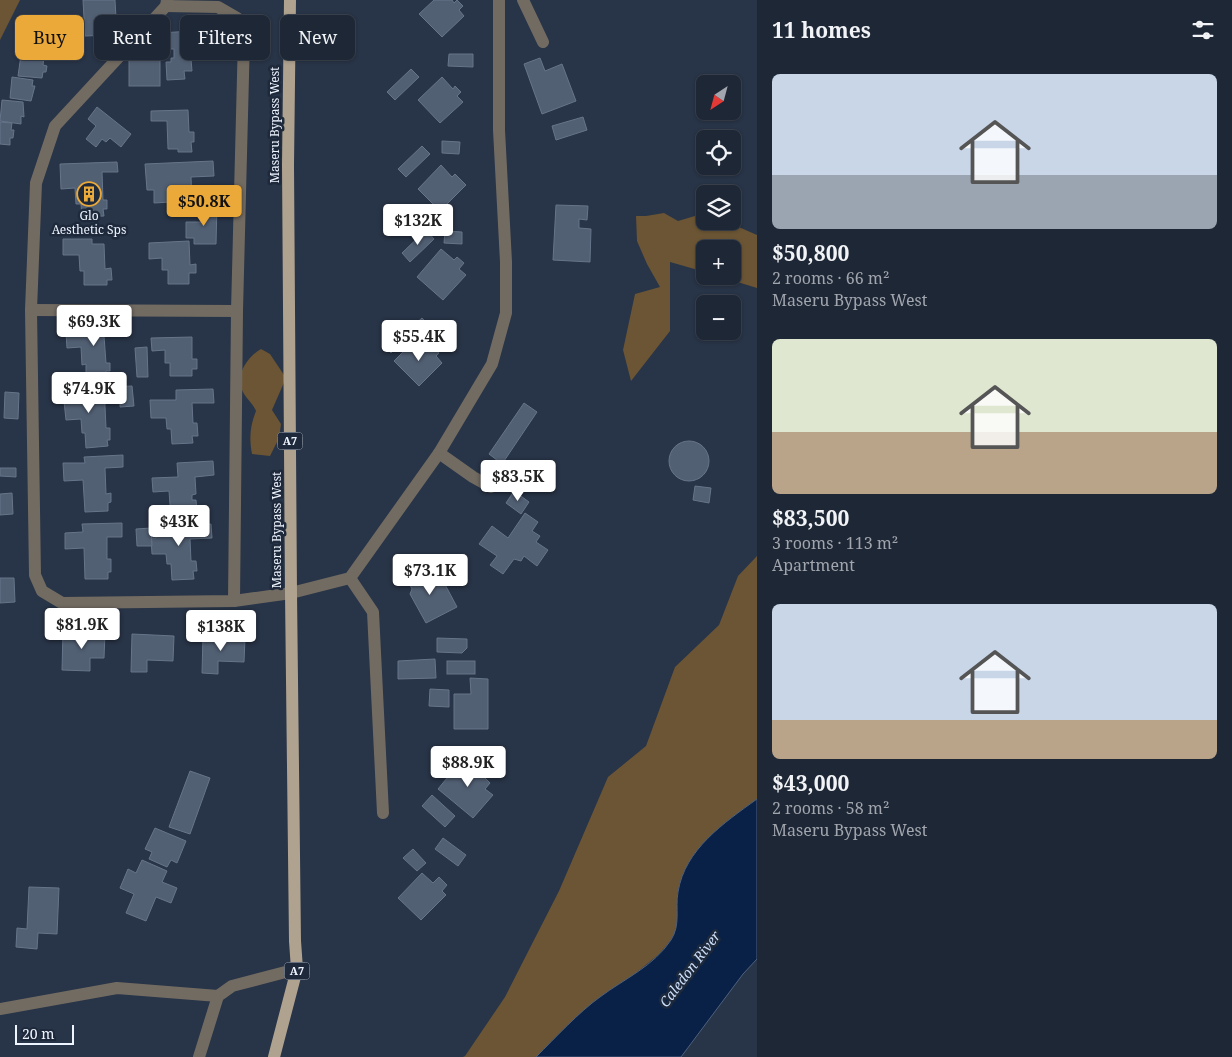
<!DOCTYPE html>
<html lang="en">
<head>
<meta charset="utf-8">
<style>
	:root { --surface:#1e2735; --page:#2b3341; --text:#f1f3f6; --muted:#a1a5ad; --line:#3c4450; --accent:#eba939 }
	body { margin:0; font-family:"Noto Serif",serif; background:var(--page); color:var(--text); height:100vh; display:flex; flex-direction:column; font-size:19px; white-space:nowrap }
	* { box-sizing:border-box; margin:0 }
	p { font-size:16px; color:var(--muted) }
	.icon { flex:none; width:28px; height:28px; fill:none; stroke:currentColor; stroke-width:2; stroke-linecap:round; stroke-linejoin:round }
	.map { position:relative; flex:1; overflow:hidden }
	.drawer { display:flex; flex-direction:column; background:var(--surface); width:475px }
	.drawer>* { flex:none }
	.top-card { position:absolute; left:15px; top:15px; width:475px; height:45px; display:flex; gap:10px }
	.needle { width:32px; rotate:216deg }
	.controls { position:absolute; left:696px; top:75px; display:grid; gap:10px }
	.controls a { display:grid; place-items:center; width:45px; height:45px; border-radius:8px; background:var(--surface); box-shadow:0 1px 4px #0004,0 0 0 1px var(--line); font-size:25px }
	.scale { position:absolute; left:15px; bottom:12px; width:59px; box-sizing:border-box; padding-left:5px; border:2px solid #eff5ff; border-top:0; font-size:14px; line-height:18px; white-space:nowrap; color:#eff5ff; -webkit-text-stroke:4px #1e2a3c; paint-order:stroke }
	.price { position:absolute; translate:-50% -42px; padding:0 11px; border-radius:5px; background:#fff; color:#222; font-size:16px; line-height:32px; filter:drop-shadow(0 1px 2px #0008) }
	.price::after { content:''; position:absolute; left:50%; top:30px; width:15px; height:11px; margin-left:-8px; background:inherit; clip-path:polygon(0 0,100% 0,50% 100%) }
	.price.on { background:var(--accent); color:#111 }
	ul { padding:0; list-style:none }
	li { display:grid; align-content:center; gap:10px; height:265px; padding:0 15px }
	li span { display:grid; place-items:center; height:155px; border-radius:8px; color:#555 }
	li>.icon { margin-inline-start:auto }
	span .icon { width:90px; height:90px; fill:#fffc; stroke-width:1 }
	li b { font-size:21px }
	h2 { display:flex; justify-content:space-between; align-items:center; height:60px; padding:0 15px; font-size:21px }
	.chip { padding:0 18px; border-radius:8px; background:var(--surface); box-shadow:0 1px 4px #0004,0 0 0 1px var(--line); font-size:18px; line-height:45px }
	.chip.on { background:var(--accent); color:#111 }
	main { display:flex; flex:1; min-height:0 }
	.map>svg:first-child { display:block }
	.green { fill:#6b5534 }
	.water { fill:#092146; stroke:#4e617e }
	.building { fill:#526074; stroke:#67758a }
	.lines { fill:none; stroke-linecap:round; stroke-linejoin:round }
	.minor { stroke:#726b62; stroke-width:12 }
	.major { stroke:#afa28f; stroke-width:12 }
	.labels { text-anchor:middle; stroke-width:5; stroke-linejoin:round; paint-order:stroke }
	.shield { fill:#1e2a3c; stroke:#b0b8c4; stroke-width:1 }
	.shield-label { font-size:11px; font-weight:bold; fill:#eff5ff }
	.street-label { font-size:12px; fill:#eff5ff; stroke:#1e2a3c }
	.poi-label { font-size:12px; fill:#eff5ff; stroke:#1e2a3c }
	.water-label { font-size:14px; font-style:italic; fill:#cddef9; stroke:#1e2a3c }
</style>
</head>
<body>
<main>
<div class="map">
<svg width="757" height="1057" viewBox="0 0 757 1057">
	<rect width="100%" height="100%" fill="#283447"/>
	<g class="green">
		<path d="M0,0H20L0,40Z"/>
		<path d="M664,213L678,221L705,213V221H725L757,235V288L718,276H732V249H705V272L670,262V331L631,381L623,350L635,294L660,287L647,264L637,241L636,216H646Z"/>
		<path d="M261,349L270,354L286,378L272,410L281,424L279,438L270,456L252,454C249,438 250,426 256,411C253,403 245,398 242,390C235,375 248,356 261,349Z"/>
		<path d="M757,556V799C724,823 687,848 678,891C676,901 679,912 678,922C677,935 666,946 658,955L549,1044L536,1057H463L465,1056L505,997L559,891L608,777L646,746L675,667L719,625L738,576Z"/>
	</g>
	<path class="water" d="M757,799V959L743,974L681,1057H536C555,1038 579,1012 600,997C624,979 654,966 671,940C681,924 675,909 678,892C685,849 724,823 757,799Z"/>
	<g class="building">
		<path d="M83,0H115L116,18L109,19L110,35L85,36Z"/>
		<path d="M434,0H452L454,3L457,0L463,6L459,10L464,16L442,37L419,14Z"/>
		<path d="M191,21H206L207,40L217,39V54L195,55V59H191L192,71H184L185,79L167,80L166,62H171V58H174V49H161L160,33L192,31Z"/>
		<rect x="129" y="53" width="31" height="33"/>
		<path d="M449,54H473V67L448,66Z"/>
		<path d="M21,55L44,57L43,65L47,66L46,72H43L42,78L18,76Z"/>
		<path d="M540,58L545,71L562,64L576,101L542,114L524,64Z"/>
		<path d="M411,69L419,77L395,100L387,92Z"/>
		<path d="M12,77L33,80L32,86H35L31,101L10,98Z"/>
		<path d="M442,77L453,89L455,86L461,92L457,96L463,102L440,123L418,100Z"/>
		<path d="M2,100L23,102L24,117L21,116V124L0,121Z"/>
		<path d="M97,107L131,134L121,147L110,138L106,142L102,139L96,147L86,139L96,126L88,119Z"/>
		<path d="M188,110L189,132H194V142H191L192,152H178V149H168L167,121H151V111Z"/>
		<path d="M583,117L587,130L556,140L552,126Z"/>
		<path d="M0,122L12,123L11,130H14L13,138H10V145L0,144Z"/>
		<path d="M442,141L460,142L459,154L442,153Z"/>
		<path d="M422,146L430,154L406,177L398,169Z"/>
		<path d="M213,161L214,176L191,177L192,200L195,199V208H191V215L171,216V202L154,203V190H147L145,164Z"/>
		<path d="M117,162L118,172H102L103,200H107V209H103L104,216L82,217L81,204H76L75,188L61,189L60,164Z"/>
		<path d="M441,165L452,177L455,174L466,185L440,211L418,189Z"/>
		<path d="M217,205L216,244H194V238H186V222H203V206Z"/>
		<path d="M556,205L588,206L587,220L579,219V228L591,229L590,262L553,260Z"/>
		<path d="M426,230L434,239L410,262L402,253Z"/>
		<path d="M445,231L462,232V244L444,243Z"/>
		<path d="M63,239H92V244H104L105,269L111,268L112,280H107V285H84V271H80L79,255H63Z"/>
		<path d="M189,241L190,265L196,264V273H189V284H168V270H162V258L149,259V243Z"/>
		<path d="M441,249L454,260L457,257L464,263L459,269L466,275L443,300L417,277Z"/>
		<path d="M422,318L437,334L429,341L414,325Z"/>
		<path d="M118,322L119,335L104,336L106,363H110V371H106V377L86,378V364L82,365L81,347L67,348L66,333L87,332L86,323Z"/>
		<path d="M403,324L411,333L391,353L383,344Z"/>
		<path d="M192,337V359H197V369H192V376H170V363H165V350L152,351L151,338Z"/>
		<path d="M417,338L429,350L432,347L439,353L436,356L442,363L419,386L394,361Z"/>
		<path d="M147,347L148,377H137L135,348Z"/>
		<path d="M104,384L106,428H110V440H107L108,446L86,448L85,433H82L81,419L66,420L64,401H68L67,390L86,389V385Z"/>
		<path d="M132,386L134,406L120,407V398L109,399V387Z"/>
		<path d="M213,389L214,403H192L193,423H197L198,436H192L193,443L172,444L171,429H167L166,418H151L150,400H176V390Z"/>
		<path d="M5,392L19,393L18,419L4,418Z"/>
		<path d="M524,403L537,412L502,464L489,454Z"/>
		<circle cx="689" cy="461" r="20"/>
		<path d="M123,455V467L105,468L106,494L111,493V502L108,503V511L85,512L83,480L64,481L63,463H85L84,457Z"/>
		<path d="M213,461L214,475L195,477L196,494L192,495V500H196L197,511H192L193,517L171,518L169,491L153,492L152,478L178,477L177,463Z"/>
		<path d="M0,468H16V477L0,476Z"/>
		<path d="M695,486L711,488L709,503L693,500Z"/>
		<path d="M514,491L529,502L521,514L506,503Z"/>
		<path d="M12,493L13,514L0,515V494Z"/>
		<path d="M525,513L538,522L532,531L540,536L536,542L548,550L537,566L524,556L521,561L514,559L503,574L490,565L497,556L479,544L492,526L508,538Z"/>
		<path d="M122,523V537H107V559H111V572H108V579H85L84,548L65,549V533L83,532L82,524Z"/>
		<path d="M211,524L212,538L190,539L191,561H196L197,571H193L194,579L172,580L171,564H167L166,554H152L151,538H156L155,527Z"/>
		<path d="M151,528L152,546H137L136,529Z"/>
		<path d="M423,568L430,581L440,575L457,607L426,623L410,594L412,589L406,577Z"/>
		<path d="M0,578H14L15,602L0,603Z"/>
		<path d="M63,631L105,633L104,658H90V671L62,670Z"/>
		<path d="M132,634L174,636L173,661L147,660V672H131Z"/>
		<path d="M203,636L245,638L244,662L218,661V674L202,673Z"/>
		<path d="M437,638L467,639V648L462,653L437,652Z"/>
		<path d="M435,659L436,678L398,679V661Z"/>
		<rect x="447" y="661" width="28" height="13"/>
		<path d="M470,678L488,679V729H454V694H471Z"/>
		<path d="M430,689L449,690V707L429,706Z"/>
		<rect x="441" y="748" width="18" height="11"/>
		<path d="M461,761L473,771L479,764L489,773L485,778L490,783L485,789L493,795L473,818L438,789Z"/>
		<path d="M190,771L210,778L190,834L169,827Z"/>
		<path d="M432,795L455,816L445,827L422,806Z"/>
		<path d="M155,828L186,841L177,863L171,860L167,867L149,859L152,852L145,849Z"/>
		<path d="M443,838L466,855L458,866L435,849Z"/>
		<path d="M413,849L426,863L417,871L403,858Z"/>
		<path d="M142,860L167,871L162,882L177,888L171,903L156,897L146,921L126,913L134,894L120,888L128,869L136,873Z"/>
		<path d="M422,873L433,883L439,877L447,885L442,891L446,895L421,920L398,898Z"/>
		<path d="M29,887L59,888L57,934L38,933L37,949L16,947L17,928L27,929Z"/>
	</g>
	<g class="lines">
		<g class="minor">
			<path d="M167,0L166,6L55,126L36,183L31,310L35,575L42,591L62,603L234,601L291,593L350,578L439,453L492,364L506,313V262L499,130V0"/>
			<path d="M523,0L543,42"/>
			<path d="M166,6L218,7L237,18L244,37L237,311L234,601"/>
			<path d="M31,310L237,311"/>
			<path d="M439,453L473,477L491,487"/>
			<path d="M350,578L373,612L383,813"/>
			<path d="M0,1009L117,988L218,996"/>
			<path d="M199,1057L218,996L232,986L297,969"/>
		</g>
		<path class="major" d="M274,1057L297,969L295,941L291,593L288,165L290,0"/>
	</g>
	<defs>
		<g id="building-ring" transform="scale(1.25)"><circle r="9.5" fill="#1e2a3c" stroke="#eba939" stroke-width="1.5"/><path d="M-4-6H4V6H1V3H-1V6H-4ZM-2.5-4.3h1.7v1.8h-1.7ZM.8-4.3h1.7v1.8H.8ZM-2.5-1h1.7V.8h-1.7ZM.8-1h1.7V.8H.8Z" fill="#eba939"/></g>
	</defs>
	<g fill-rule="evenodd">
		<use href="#building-ring" x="89" y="194"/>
	</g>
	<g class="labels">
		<g class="shield">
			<rect x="277.5" y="432.5" width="25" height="17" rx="4"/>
			<rect x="284.5" y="962.5" width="25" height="17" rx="4"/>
		</g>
		<g class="shield-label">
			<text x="290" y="445">A7</text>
			<text x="297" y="975">A7</text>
		</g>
		<g class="street-label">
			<text transform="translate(275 125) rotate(-90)" y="4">Maseru Bypass West</text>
			<text transform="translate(277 530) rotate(-90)" y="4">Maseru Bypass West</text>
		</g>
		<g class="poi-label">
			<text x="89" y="220">Glo<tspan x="89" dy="14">Aesthetic Sps</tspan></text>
		</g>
		<g class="water-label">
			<text transform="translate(690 969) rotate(-53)" y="5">Caledon River</text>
		</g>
	</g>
</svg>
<div class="controls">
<a><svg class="needle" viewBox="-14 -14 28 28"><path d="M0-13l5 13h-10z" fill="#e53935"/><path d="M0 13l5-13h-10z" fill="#a1a5ad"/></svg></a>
<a><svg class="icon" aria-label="locate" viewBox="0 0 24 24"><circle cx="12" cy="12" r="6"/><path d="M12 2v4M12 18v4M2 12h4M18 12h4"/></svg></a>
<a><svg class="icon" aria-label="layers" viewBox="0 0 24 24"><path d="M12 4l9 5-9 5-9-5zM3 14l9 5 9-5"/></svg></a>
<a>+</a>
<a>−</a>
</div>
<div class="scale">20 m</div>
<b class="price on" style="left:204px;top:227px">$50.8K</b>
<b class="price" style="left:418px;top:246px">$132K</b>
<b class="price" style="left:94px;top:347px">$69.3K</b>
<b class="price" style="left:419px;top:362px">$55.4K</b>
<b class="price" style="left:89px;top:414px">$74.9K</b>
<b class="price" style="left:518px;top:502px">$83.5K</b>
<b class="price" style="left:179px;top:547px">$43K</b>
<b class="price" style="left:430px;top:596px">$73.1K</b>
<b class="price" style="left:82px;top:650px">$81.9K</b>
<b class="price" style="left:221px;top:652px">$138K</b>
<b class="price" style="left:468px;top:788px">$88.9K</b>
<div class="top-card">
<a class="chip on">Buy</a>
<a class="chip">Rent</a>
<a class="chip">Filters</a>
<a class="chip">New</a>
</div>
</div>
<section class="drawer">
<h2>11 homes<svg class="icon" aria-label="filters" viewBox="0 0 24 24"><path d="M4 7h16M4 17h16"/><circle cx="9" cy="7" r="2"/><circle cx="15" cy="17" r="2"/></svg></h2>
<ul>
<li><span style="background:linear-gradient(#c9d6e8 65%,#9aa5b1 0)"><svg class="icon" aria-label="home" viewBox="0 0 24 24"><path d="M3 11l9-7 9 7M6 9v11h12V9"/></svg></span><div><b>$50,800</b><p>2 rooms · 66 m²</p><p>Maseru Bypass West</p></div></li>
<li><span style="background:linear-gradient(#dfe7d0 60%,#b9a48a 0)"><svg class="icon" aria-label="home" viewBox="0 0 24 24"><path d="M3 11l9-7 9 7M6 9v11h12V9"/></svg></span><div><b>$83,500</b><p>3 rooms · 113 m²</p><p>Apartment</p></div></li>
<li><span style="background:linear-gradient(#c9d6e8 75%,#b9a48a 0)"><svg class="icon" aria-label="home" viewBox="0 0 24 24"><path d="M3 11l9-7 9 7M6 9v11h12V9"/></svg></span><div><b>$43,000</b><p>2 rooms · 58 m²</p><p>Maseru Bypass West</p></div></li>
</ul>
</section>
</main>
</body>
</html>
